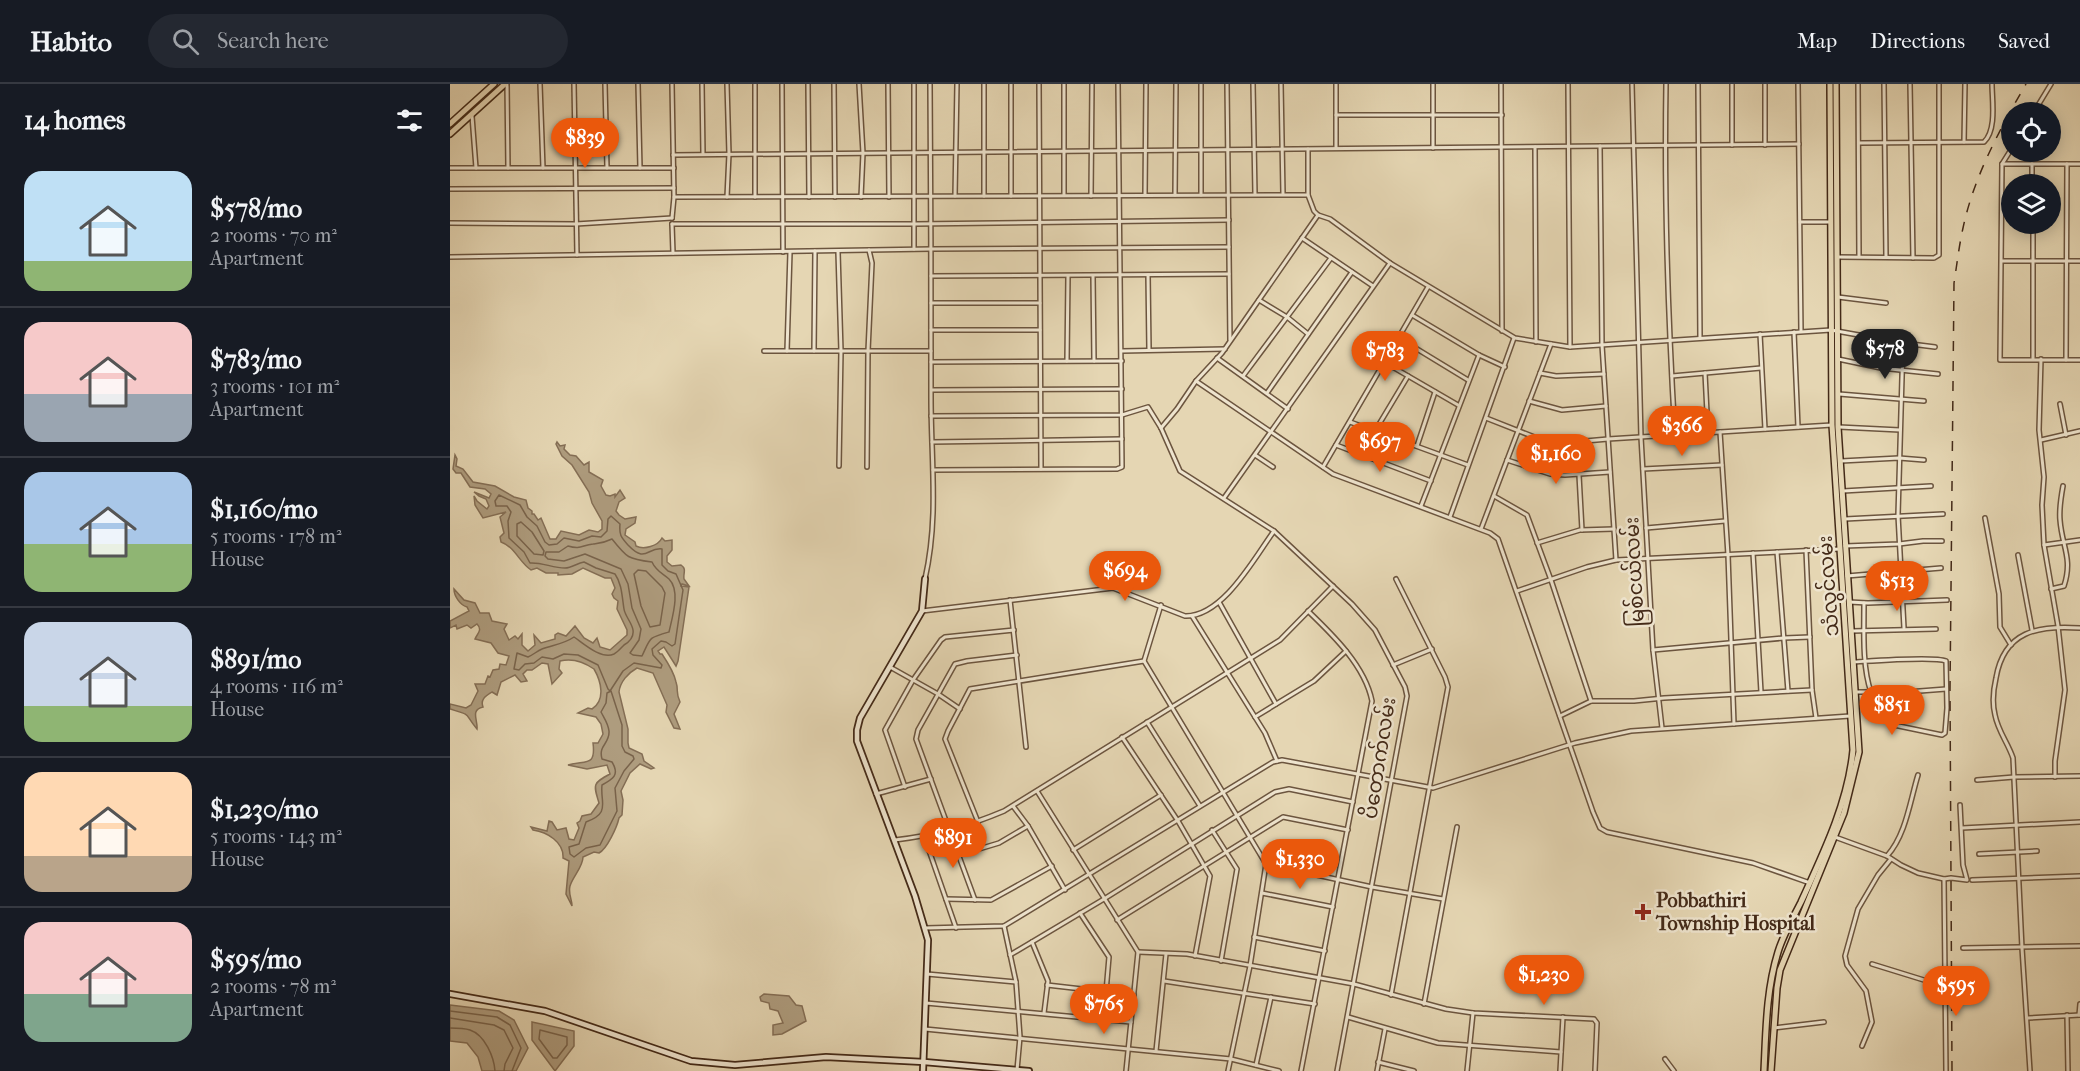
<!DOCTYPE html>
<html lang="en">
<head>
<meta charset="utf-8">
<style>
	:root { --surface:#171b24; --page:#242831; --text:#f1f3f6; --muted:#9ea1a6; --line:#363941; --accent:#ea580c }
	body { margin:0; font-family:"IM FELL French Canon","Noto Sans Myanmar",serif; background:var(--page); color:var(--text); height:100vh; display:flex; flex-direction:column; font-size:22px; white-space:nowrap }
	* { box-sizing:border-box; margin:0 }
	p { font-size:20px; color:var(--muted) }
	.icon { flex:none; width:33px; height:33px; fill:none; stroke:currentColor; stroke-width:2; stroke-linecap:round; stroke-linejoin:round }
	.map { position:relative; flex:1; overflow:hidden }
	.side { display:flex; flex-direction:column; background:var(--surface); width:450px }
	.side>* { flex:none }
	.buttons { position:absolute; left:1551px; top:18px; display:grid; gap:12px }
	.buttons a { display:grid; place-items:center; width:60px; height:60px; border-radius:50%; background:var(--surface); box-shadow:0 3px 15px #0003; font-size:30px }
	.price { position:absolute; translate:-50% -51px; padding:0 14px; border-radius:21px; background:var(--accent); color:#fff; font-size:20px; line-height:39px; filter:drop-shadow(0 2px 3px #0008) }
	.price::after { content:''; position:absolute; left:50%; top:36px; width:18px; height:14px; margin-left:-9px; background:inherit; clip-path:polygon(0 0,100% 0,50% 100%) }
	.price.current { background:#222; color:#fff }
	ul { padding:0; list-style:none }
	li { display:flex; align-items:center; gap:18px; height:150px; padding:0 24px }
	li+li { border-top:2px solid var(--line) }
	li span { display:grid; place-items:center; flex:none; width:168px; height:120px; border-radius:18px; color:#555 }
	li>.icon { margin-inline-start:auto }
	span .icon { width:72px; height:72px; fill:#fffc; stroke-width:1 }
	li b { font-size:26px }
	h2 { display:flex; justify-content:space-between; align-items:center; height:72px; padding:0 24px; font-size:26px }
	header { display:flex; align-items:center; gap:36px; box-sizing:border-box; height:84px; padding:0 30px; background:var(--surface); border-bottom:2px solid var(--line) }
	header strong { font-size:28px }
	nav { display:flex; gap:33px; margin-inline-start:auto; font-size:21px }
	.search { width:420px; height:54px; background:var(--page); display:flex; align-items:center; gap:15px; box-sizing:border-box; padding:0 21px; border-radius:33px; color:var(--muted); font-size:22px }
	main { display:flex; flex:1; min-height:0 }
	.map>svg:first-child { display:block }
	.water { fill:#ae9c7e; stroke:#846e55; stroke-width:1.5 }
	.lines { fill:none; stroke-linecap:round; stroke-linejoin:round }
	.shore { stroke:#79634b; stroke-width:1.5 }
	.street-casing { stroke:#6c553f; stroke-width:6 }
	.secondary-casing { stroke:#442a18; stroke-width:8 }
	.primary-casing { stroke:#442a18; stroke-width:8 }
	.street { stroke:#eee4ce; stroke-width:3 }
	.secondary { stroke:#eee4ce; stroke-width:4.5 }
	.primary { stroke:#e5d6b3; stroke-width:5 }
	.rail { stroke:#442a18; stroke-width:1.5; stroke-dasharray:10 10; stroke-linecap:butt }
	.poi-dot { fill:#8f2418; stroke:#eee4ce; stroke-width:2 }
	.labels { text-anchor:middle; stroke-width:5; stroke-linejoin:round; paint-order:stroke }
	.street-label { font-size:20px; fill:#442a18; stroke:#eee4ce }
	.poi-label { font-size:20px; font-weight:bold; fill:#442a18; stroke:#eee4ce; text-anchor:start }
</style>
</head>
<body>
<header>
<strong>Habito</strong>
<div class="search"><svg class="icon" aria-label="search" viewBox="0 0 24 24"><circle cx="10" cy="10" r="6"/><path d="M15 15l6 6"/></svg>Search here</div>
<nav><a>Map</a><a>Directions</a><a>Saved</a></nav>
</header>
<main>
<section class="side">
<h2>14 homes<svg class="icon" aria-label="filters" viewBox="0 0 24 24"><path d="M4 7h16M4 17h16"/><circle cx="9" cy="7" r="2"/><circle cx="15" cy="17" r="2"/></svg></h2>
<ul>
<li><span style="background:linear-gradient(#bfe0f5 75%,#8fb573 0)"><svg class="icon" aria-label="home" viewBox="0 0 24 24"><path d="M3 11l9-7 9 7M6 9v11h12V9"/></svg></span><div><b>$578/mo</b><p>2 rooms · 70 m²</p><p>Apartment</p></div></li>
<li><span style="background:linear-gradient(#f6c9c9 60%,#9aa5b1 0)"><svg class="icon" aria-label="home" viewBox="0 0 24 24"><path d="M3 11l9-7 9 7M6 9v11h12V9"/></svg></span><div><b>$783/mo</b><p>3 rooms · 101 m²</p><p>Apartment</p></div></li>
<li><span style="background:linear-gradient(#a9c7e8 60%,#8fb573 0)"><svg class="icon" aria-label="home" viewBox="0 0 24 24"><path d="M3 11l9-7 9 7M6 9v11h12V9"/></svg></span><div><b>$1,160/mo</b><p>5 rooms · 178 m²</p><p>House</p></div></li>
<li><span style="background:linear-gradient(#c9d6e8 70%,#8fb573 0)"><svg class="icon" aria-label="home" viewBox="0 0 24 24"><path d="M3 11l9-7 9 7M6 9v11h12V9"/></svg></span><div><b>$891/mo</b><p>4 rooms · 116 m²</p><p>House</p></div></li>
<li><span style="background:linear-gradient(#ffd9b3 70%,#b9a48a 0)"><svg class="icon" aria-label="home" viewBox="0 0 24 24"><path d="M3 11l9-7 9 7M6 9v11h12V9"/></svg></span><div><b>$1,230/mo</b><p>5 rooms · 143 m²</p><p>House</p></div></li>
<li><span style="background:linear-gradient(#f6c9c9 60%,#7fa58c 0)"><svg class="icon" aria-label="home" viewBox="0 0 24 24"><path d="M3 11l9-7 9 7M6 9v11h12V9"/></svg></span><div><b>$595/mo</b><p>2 rooms · 78 m²</p><p>Apartment</p></div></li>
</ul>
</section>
<div class="map">
<svg width="1630" height="987" viewBox="0 0 1630 987">
	<rect width="100%" height="100%" fill="#e5d6b3"/>
	<filter id="stains"><feTurbulence type="fractalNoise" baseFrequency=".00333" numOctaves="4"/><feColorMatrix values="0 0 0 0 .2 0 0 0 0 .09 0 0 0 0 .02 0 0 0 .5 -.17"/></filter>
	<radialGradient id="worn" r=".72"><stop offset=".6" stop-color="#630" stop-opacity="0"/><stop offset="1" stop-color="#630" stop-opacity=".3"/></radialGradient>
	<g class="water">
		<path d="M107,358L110,362L115,361L114,365L120,371L126,372L134,381L139,378V388L153,396L151,402L156,411L160,412L165,410V413L170,406L175,414L169,418L166,427L169,431L175,435L186,433L185,439L176,445L175,451L185,458L186,462C194,466 208,462 212,454L215,457L222,456V466L217,472V478L222,482L231,481C237,485 233,489 234,495L239,502L232,500L231,502L239,503L228,577L226,582L214,563L208,567L210,570H212C218,579 224,588 226,598C229,607 225,607 230,618L224,630L230,645L224,644L216,628L217,621L203,589L187,584C178,589 170,598 169,608L178,645V659L179,664L192,670L194,677L204,684L201,685L190,680L180,689L171,707L173,716L172,731L169,734C167,743 157,765 149,769L144,768L133,773C133,783 123,792 120,802C118,810 122,815 122,822L116,810L119,777L113,774C114,758 97,748 83,746L81,743L97,747L99,737L102,738L107,746L116,744L119,755L124,756L129,744L127,739L130,737L132,732L141,730L149,719C143,700 143,699 160,690L157,681L137,685L118,681C136,676 146,683 143,659H148L153,650L151,640L146,633L128,629L138,624L142,625C156,616 151,597 144,585C134,578 122,574 110,577L109,585L112,589L102,600L98,580L92,579L82,586H77L73,590L77,597L71,598L65,591L51,598L47,611L42,608C36,612 30,615 33,623C20,626 28,636 27,645C13,628 23,632 0,625V620L16,624L21,621L28,607L25,600H35L38,592L40,593L43,586L49,585L50,580L56,581L59,572L48,569L41,559L25,555C27,550 33,546 27,540L21,544L17,541L7,545L6,541L0,544V537L19,527L17,523C10,521 4,512 4,505L14,516L25,519L30,529H39L42,537L57,540L54,545L59,556L65,552L68,555L72,550V561L78,567L85,561L84,551L91,559L105,555V551L108,549L116,552L125,542L134,554L143,559L147,554L150,563L160,566L177,551V546L167,525L168,517L164,514L162,510L165,504L161,494H155L133,484L122,490L108,491V489H96L87,484L81,486C69,478 65,463 51,458L50,453L54,449L50,433L56,428L33,434L25,421L24,412L27,417L37,425L39,422L36,415L29,412L24,408L39,414L41,410L35,405L20,403L11,389H6L3,385L5,371L7,375L6,382L13,385L23,398L45,402L64,413L76,416L78,424L82,427V430H84L88,436L91,434L100,455H106L111,447L129,451L139,446L148,448L152,445V437L142,419L139,408L122,381L112,372L106,360Z"/>
		<path d="M314,910L339,912L346,921L352,922L356,937L332,950L323,951V941L333,939L328,927L320,925L319,919L311,917L310,913Z"/>
		<path d="M0,921L49,927L64,936L78,964L66,987H32L28,973L17,959L0,957Z"/>
		<path d="M82,938L124,947V962L105,987L82,956Z"/>
	</g>
	<g class="lines">
		<g class="shore">
			<path d="M49,411L70,421L77,433L87,442L95,458L99,461L107,460L114,454L129,457L142,452L151,453L157,447L158,435L161,432L170,440C169,451 171,453 178,461C196,480 197,463 212,465V481L218,487L226,490L233,506L225,560L222,562L216,558L211,557L202,565L203,571L212,581L211,584L184,579L173,587L160,607L158,605L148,581L128,571L114,570L103,575L92,573L84,579L75,580L69,586L64,585L67,569L78,573C83,571 87,567 92,565C103,561 114,560 124,553C133,559 151,576 164,570C168,568 171,564 174,561C179,558 184,553 183,546C182,539 175,532 174,525C172,513 172,500 165,490L146,484L134,478C127,479 122,484 115,484C103,484 91,478 80,479L74,468L59,454L58,437L61,428L57,422H46L45,417Z"/>
			<path d="M71,438L82,448L94,467L93,471L84,470L67,452V440Z"/>
			<path d="M162,455C177,474 178,475 202,478C206,487 212,489 219,495C231,507 222,534 219,548C198,554 201,553 192,572L183,571L180,569L189,556L191,545L182,524L178,500L171,485L135,470L114,477L98,475L95,472L96,468H109L118,462C131,466 132,461 143,460C151,459 154,459 162,455Z"/>
			<path d="M188,486L196,487L212,503L215,509L210,541L200,543L191,522L184,490Z"/>
			<path d="M161,607L172,641V662L175,668L183,672L184,675L174,687L165,704L167,727L150,761L136,764L124,773L120,770L119,763L129,760L136,738C161,729 150,719 152,701C163,695 170,691 162,678L152,675C148,661 160,660 159,647C158,639 154,634 151,628L156,619L157,609Z"/>
			<path d="M0,927L47,933L60,941L71,964L62,987"/>
			<path d="M0,934L44,941L54,946L63,964L55,980L54,987"/>
			<path d="M0,944C6,944 14,944 20,946C35,951 44,973 45,987"/>
			<path d="M90,946L117,953V961L107,974H103L89,955Z"/>
		</g>
		<g class="street-casing">
			<g id="street">
				<path d="M57,0L58,84"/>
				<path d="M90,0L93,84"/>
				<path d="M124,0L127,171"/>
				<path d="M155,0L157,84"/>
				<path d="M188,0L190,84"/>
				<path d="M252,0L253,70"/>
				<path d="M332,0L333,168"/>
				<path d="M358,0L359,113"/>
				<path d="M384,0L385,113"/>
				<path d="M409,0L413,69L411,113"/>
				<path d="M438,0L439,113"/>
				<path d="M534,0V112"/>
				<path d="M561,0V112"/>
				<path d="M589,0L591,385"/>
				<path d="M614,0V111"/>
				<path d="M751,0V111"/>
				<path d="M777,0L780,256"/>
				<path d="M803,0L805,110"/>
				<path d="M831,0L833,110"/>
				<path d="M886,0V64"/>
				<path d="M1051,0L1052,247"/>
				<path d="M1118,0L1120,263"/>
				<path d="M1182,0L1191,353L1203,566L1212,644"/>
				<path d="M1216,0C1214,117 1218,234 1225,351"/>
				<path d="M1248,0L1250,254"/>
				<path d="M1315,0V61"/>
				<path d="M1348,0L1351,247"/>
				<path d="M1408,0L1409,172"/>
				<path d="M1434,0L1436,172"/>
				<path d="M1460,0L1463,174"/>
				<path d="M1584,28L1601,0"/>
				<path d="M886,31H1052"/>
				<path d="M22,32L26,84"/>
				<path d="M1514,58L1515,0"/>
				<path d="M1409,59L1534,58C1547,46 1542,16 1542,0"/>
				<path d="M1282,61V0"/>
				<path d="M1150,62L1152,261L1166,476"/>
				<path d="M1085,63L1086,258"/>
				<path d="M983,64V0"/>
				<path d="M1562,64L1552,80L1550,276H1630"/>
				<path d="M858,65V111L864,127L868,131L880,135L940,179L1065,254L1120,263L1381,246L1453,259L1485,263"/>
				<path d="M223,71L1349,60"/>
				<path d="M1552,80H1630"/>
				<path d="M1582,80V100"/>
				<path d="M0,84H224"/>
				<path d="M0,105L224,104"/>
				<path d="M695,111L696,0"/>
				<path d="M725,111L726,0"/>
				<path d="M505,112L507,0"/>
				<path d="M641,112L642,0"/>
				<path d="M224,113L858,111"/>
				<path d="M277,113L279,70L277,0"/>
				<path d="M305,113V0"/>
				<path d="M222,134L224,113L222,0"/>
				<path d="M1350,138H1381"/>
				<path d="M0,139L126,140L222,134"/>
				<path d="M222,140H465L779,136"/>
				<path d="M222,140L223,169"/>
				<path d="M1583,140V275"/>
				<path d="M852,154L923,202"/>
				<path d="M464,165V0"/>
				<path d="M388,168L391,267L389,382"/>
				<path d="M0,173L481,165L779,163"/>
				<path d="M1387,173L1484,174L1489,171V0"/>
				<path d="M1552,177H1630"/>
				<path d="M698,191L699,266"/>
				<path d="M481,192L779,190"/>
				<path d="M643,192L644,277"/>
				<path d="M1388,213L1436,219"/>
				<path d="M809,216L837,233L858,250"/>
				<path d="M481,219H590"/>
				<path d="M962,231L1029,271L1055,283"/>
				<path d="M481,246H590"/>
				<path d="M1344,248L1348,343"/>
				<path d="M1310,250L1315,345"/>
				<path d="M949,254L1018,296"/>
				<path d="M1453,259L1448,431L1454,544"/>
				<path d="M314,267H481"/>
				<path d="M337,267L340,168"/>
				<path d="M364,267L365,167"/>
				<path d="M672,267L775,265"/>
				<path d="M767,274L838,325"/>
				<path d="M1388,275L1431,284L1488,290"/>
				<path d="M1591,275L1589,346L1594,393L1592,421L1594,461L1608,542L1615,606L1605,677V693"/>
				<path d="M1616,276L1617,80"/>
				<path d="M617,277L618,192"/>
				<path d="M481,278L672,277"/>
				<path d="M934,278L1008,321"/>
				<path d="M1090,289L1106,292L1154,290"/>
				<path d="M1255,289L1258,349"/>
				<path d="M793,292L881,174"/>
				<path d="M1222,292L1311,284"/>
				<path d="M746,297L883,390L1040,449L1048,455L1143,728L1150,744L1157,748L1303,779L1360,799"/>
				<path d="M482,306L672,305"/>
				<path d="M817,309L902,188"/>
				<path d="M1389,310L1474,317"/>
				<path d="M1079,317L1112,326L1156,322"/>
				<path d="M1610,320L1616,351"/>
				<path d="M481,332L672,331L698,323L711,344L730,387L824,447L902,520L925,546L955,603L957,612L887,987"/>
				<path d="M1036,334L1102,360L1158,355L1382,341"/>
				<path d="M900,338L1018,381"/>
				<path d="M1389,343L1450,346"/>
				<path d="M711,344L727,325L746,297L772,269L868,131"/>
				<path d="M925,347L958,292"/>
				<path d="M1270,348L1278,471L1284,640"/>
				<path d="M1591,356L1630,347"/>
				<path d="M482,358L672,355"/>
				<path d="M886,361L981,397"/>
				<path d="M967,362L985,308"/>
				<path d="M805,371L823,383"/>
				<path d="M1057,376L1100,390L1115,391L1160,388"/>
				<path d="M1391,377L1449,374L1474,376"/>
				<path d="M417,383L418,267L422,179L419,166"/>
				<path d="M873,383L978,203"/>
				<path d="M1193,385L1272,381"/>
				<path d="M483,386L667,385L672,383L668,0"/>
				<path d="M1129,391L1132,446"/>
				<path d="M1393,407L1481,402"/>
				<path d="M1044,412L1077,431L1101,496L1141,617"/>
				<path d="M774,414L940,179"/>
				<path d="M971,422L1029,271"/>
				<path d="M1000,433L1064,254"/>
				<path d="M1535,434L1549,510L1550,543L1561,561"/>
				<path d="M1395,435L1493,430"/>
				<path d="M1196,444L1275,437"/>
				<path d="M1031,445L1101,260"/>
				<path d="M1087,459L1130,446L1164,445"/>
				<path d="M1594,461L1630,456"/>
				<path d="M1395,462L1449,460L1473,457H1492"/>
				<path d="M1356,466L1362,606L1366,634"/>
				<path d="M1327,468L1338,607"/>
				<path d="M1303,469L1311,608"/>
				<path d="M1568,471L1582,546"/>
				<path d="M1397,492L1491,484"/>
				<path d="M475,495C489,433 481,377 481,314C481,209 481,105 480,0"/>
				<path d="M1601,505L1614,502C1623,474 1612,463 1610,436C1609,425 1611,413 1613,402"/>
				<path d="M1067,507L1137,483L1166,476L1390,465"/>
				<path d="M560,516L576,663"/>
				<path d="M769,518L826,620"/>
				<path d="M1399,518L1418,519L1497,516"/>
				<path d="M711,521L694,577L816,780L800,882L778,987"/>
				<path d="M472,527L663,504L735,532C773,533 805,473 824,447"/>
				<path d="M742,532L815,649L827,677"/>
				<path d="M1402,547L1486,545"/>
				<path d="M1203,566L1334,554L1360,553"/>
				<path d="M1403,578C1421,577 1484,572 1496,577L1497,624L1495,649L1492,651L1444,641L1421,608C1412,583 1414,546 1414,519"/>
				<path d="M943,581L982,565"/>
				<path d="M440,583L488,610L510,625"/>
				<path d="M1405,608H1457L1496,605"/>
				<path d="M1110,632L1141,617H1184L1214,614L1362,606"/>
				<path d="M805,633L864,597L896,567"/>
				<path d="M697,638L750,722"/>
				<path d="M672,653L728,737L760,792L745,872"/>
				<path d="M1527,696L1564,693L1630,692"/>
				<path d="M455,703L435,646L463,596L491,556L495,553L564,546"/>
				<path d="M587,707L688,868L676,987"/>
				<path d="M426,710L481,695"/>
				<path d="M563,722L578,742L615,806"/>
				<path d="M528,738L495,655L498,647L520,605L694,577"/>
				<path d="M1512,744L1630,738"/>
				<path d="M762,746L787,785L771,877"/>
				<path d="M474,752L506,844"/>
				<path d="M1385,753L1437,772L1451,781L1468,789L1494,795L1501,794L1517,796L1513,781L1510,721"/>
				<path d="M445,756C486,751 516,743 554,727L830,556L883,502"/>
				<path d="M623,766L711,711"/>
				<path d="M1529,770L1587,767"/>
				<path d="M509,771L549,759L578,742"/>
				<path d="M1437,772C1456,751 1460,717 1468,691"/>
				<path d="M816,780L922,803L993,815"/>
				<path d="M1494,795L1496,987"/>
				<path d="M1522,796L1630,792"/>
				<path d="M812,809L883,823"/>
				<path d="M496,815L541,816L602,782"/>
				<path d="M525,816L466,655L468,646L505,580L517,577L567,571"/>
				<path d="M630,829L659,873L656,908"/>
				<path d="M667,836L833,733L898,746"/>
				<path d="M554,842L566,898L570,953L567,986"/>
				<path d="M475,844L554,842L823,678L832,676L983,704L1125,659L1181,647L1400,632"/>
				<path d="M804,853L875,867"/>
				<path d="M582,858L598,897L594,929"/>
				<path d="M1513,864L1630,862"/>
				<path d="M688,868L737,870L904,900L996,925L1023,929L1144,935L1147,939L1145,987"/>
				<path d="M560,871L654,815L825,708L839,705L903,718"/>
				<path d="M1422,880L1477,897L1496,900"/>
				<path d="M477,890L566,898"/>
				<path d="M714,897L865,920"/>
				<path d="M597,901L684,911"/>
				<path d="M941,911L998,603L995,593L946,495"/>
				<path d="M476,919L681,938"/>
				<path d="M974,920L1007,743"/>
				<path d="M1617,931L1618,987"/>
				<path d="M1629,931L1630,920"/>
				<path d="M898,933L988,959L1111,968"/>
				<path d="M1578,934L1630,931"/>
				<path d="M1324,944L1374,938"/>
				<path d="M475,945L781,975L829,987"/>
				<path d="M1412,962L1422,938L1416,907L1397,881L1395,872L1408,825L1428,791L1441,775"/>
				<path d="M706,967L716,870"/>
				<path d="M1215,975L1224,987"/>
				<path d="M928,978L964,987"/>
				<path d="M806,981L821,913"/>
				<path d="M851,987L922,617C915,582 883,551 858,527"/>
				<path d="M927,987L935,945"/>
				<path d="M1017,987L1023,929"/>
				<path d="M1110,987L1113,933"/>
				<path d="M1580,987L1572,864L1563,674C1558,659 1548,647 1545,631C1542,619 1543,607 1546,594C1554,547 1588,541 1630,544"/>
			</g>
		</g>
		<g class="secondary-casing">
			<g id="secondary">
				<path d="M0,910L95,927L241,977L285,981L376,973L474,978L579,987"/>
				<path d="M473,987L478,856L465,812L407,657V646L410,634L472,527L475,495"/>
			</g>
		</g>
		<g class="primary-casing">
			<g id="primary">
				<path d="M0,40L44,0"/>
				<path d="M0,50L55,0"/>
				<path d="M1314,987C1316,947 1316,907 1328,868C1333,851 1343,834 1351,818C1373,770 1398,719 1403,666L1382,341L1380,0"/>
				<path d="M1321,987L1327,904L1330,886L1394,729L1409,668L1388,343L1386,0"/>
			</g>
		</g>
		<use href="#street" class="street"/>
		<use href="#secondary" class="secondary"/>
		<use href="#primary" class="primary"/>
		<path class="rail" d="M1502,987L1500,606L1504,199C1507,180 1509,162 1513,144C1524,92 1550,45 1576,0"/>
	</g>
	<path class="poi-dot" d="M1190 819h6v6h6v6h-6v6h-6v-6h-6v-6h6z"/>
	<g class="labels">
		<g class="street-label">
			<text transform="translate(1184 488) rotate(-93)" y="7">မြစ်ငယ်လမ်း</text>
			<text transform="translate(1378 502) rotate(-94)" y="7">သံလွင်လမ်း</text>
			<text transform="translate(929 674) rotate(-81)" y="7">ပိတောက်လမ်း</text>
		</g>
		<g class="poi-label">
			<text x="1206" y="823">Pobbathiri<tspan x="1206" dy="23">Township Hospital</tspan></text>
		</g>
	</g>
	<rect width="100%" height="100%" filter="url(#stains)"/>
	<rect width="100%" height="100%" fill="url(#worn)"/>
</svg>
<div class="buttons">
<a><svg class="icon" aria-label="locate" viewBox="0 0 24 24"><circle cx="12" cy="12" r="6"/><path d="M12 2v4M12 18v4M2 12h4M18 12h4"/></svg></a>
<a><svg class="icon" aria-label="layers" viewBox="0 0 24 24"><path d="M12 4l9 5-9 5-9-5zM3 14l9 5 9-5"/></svg></a>
</div>
<b class="price" style="left:135px;top:85px">$839</b>
<b class="price current" style="left:1435px;top:296px">$578</b>
<b class="price" style="left:935px;top:298px">$783</b>
<b class="price" style="left:1232px;top:373px">$366</b>
<b class="price" style="left:930px;top:389px">$697</b>
<b class="price" style="left:1106px;top:401px">$1,160</b>
<b class="price" style="left:675px;top:518px">$694</b>
<b class="price" style="left:1447px;top:528px">$513</b>
<b class="price" style="left:1442px;top:652px">$851</b>
<b class="price" style="left:503px;top:785px">$891</b>
<b class="price" style="left:850px;top:806px">$1,330</b>
<b class="price" style="left:1094px;top:922px">$1,230</b>
<b class="price" style="left:1506px;top:933px">$595</b>
<b class="price" style="left:654px;top:951px">$765</b>
</div>
</main>
</body>
</html>
